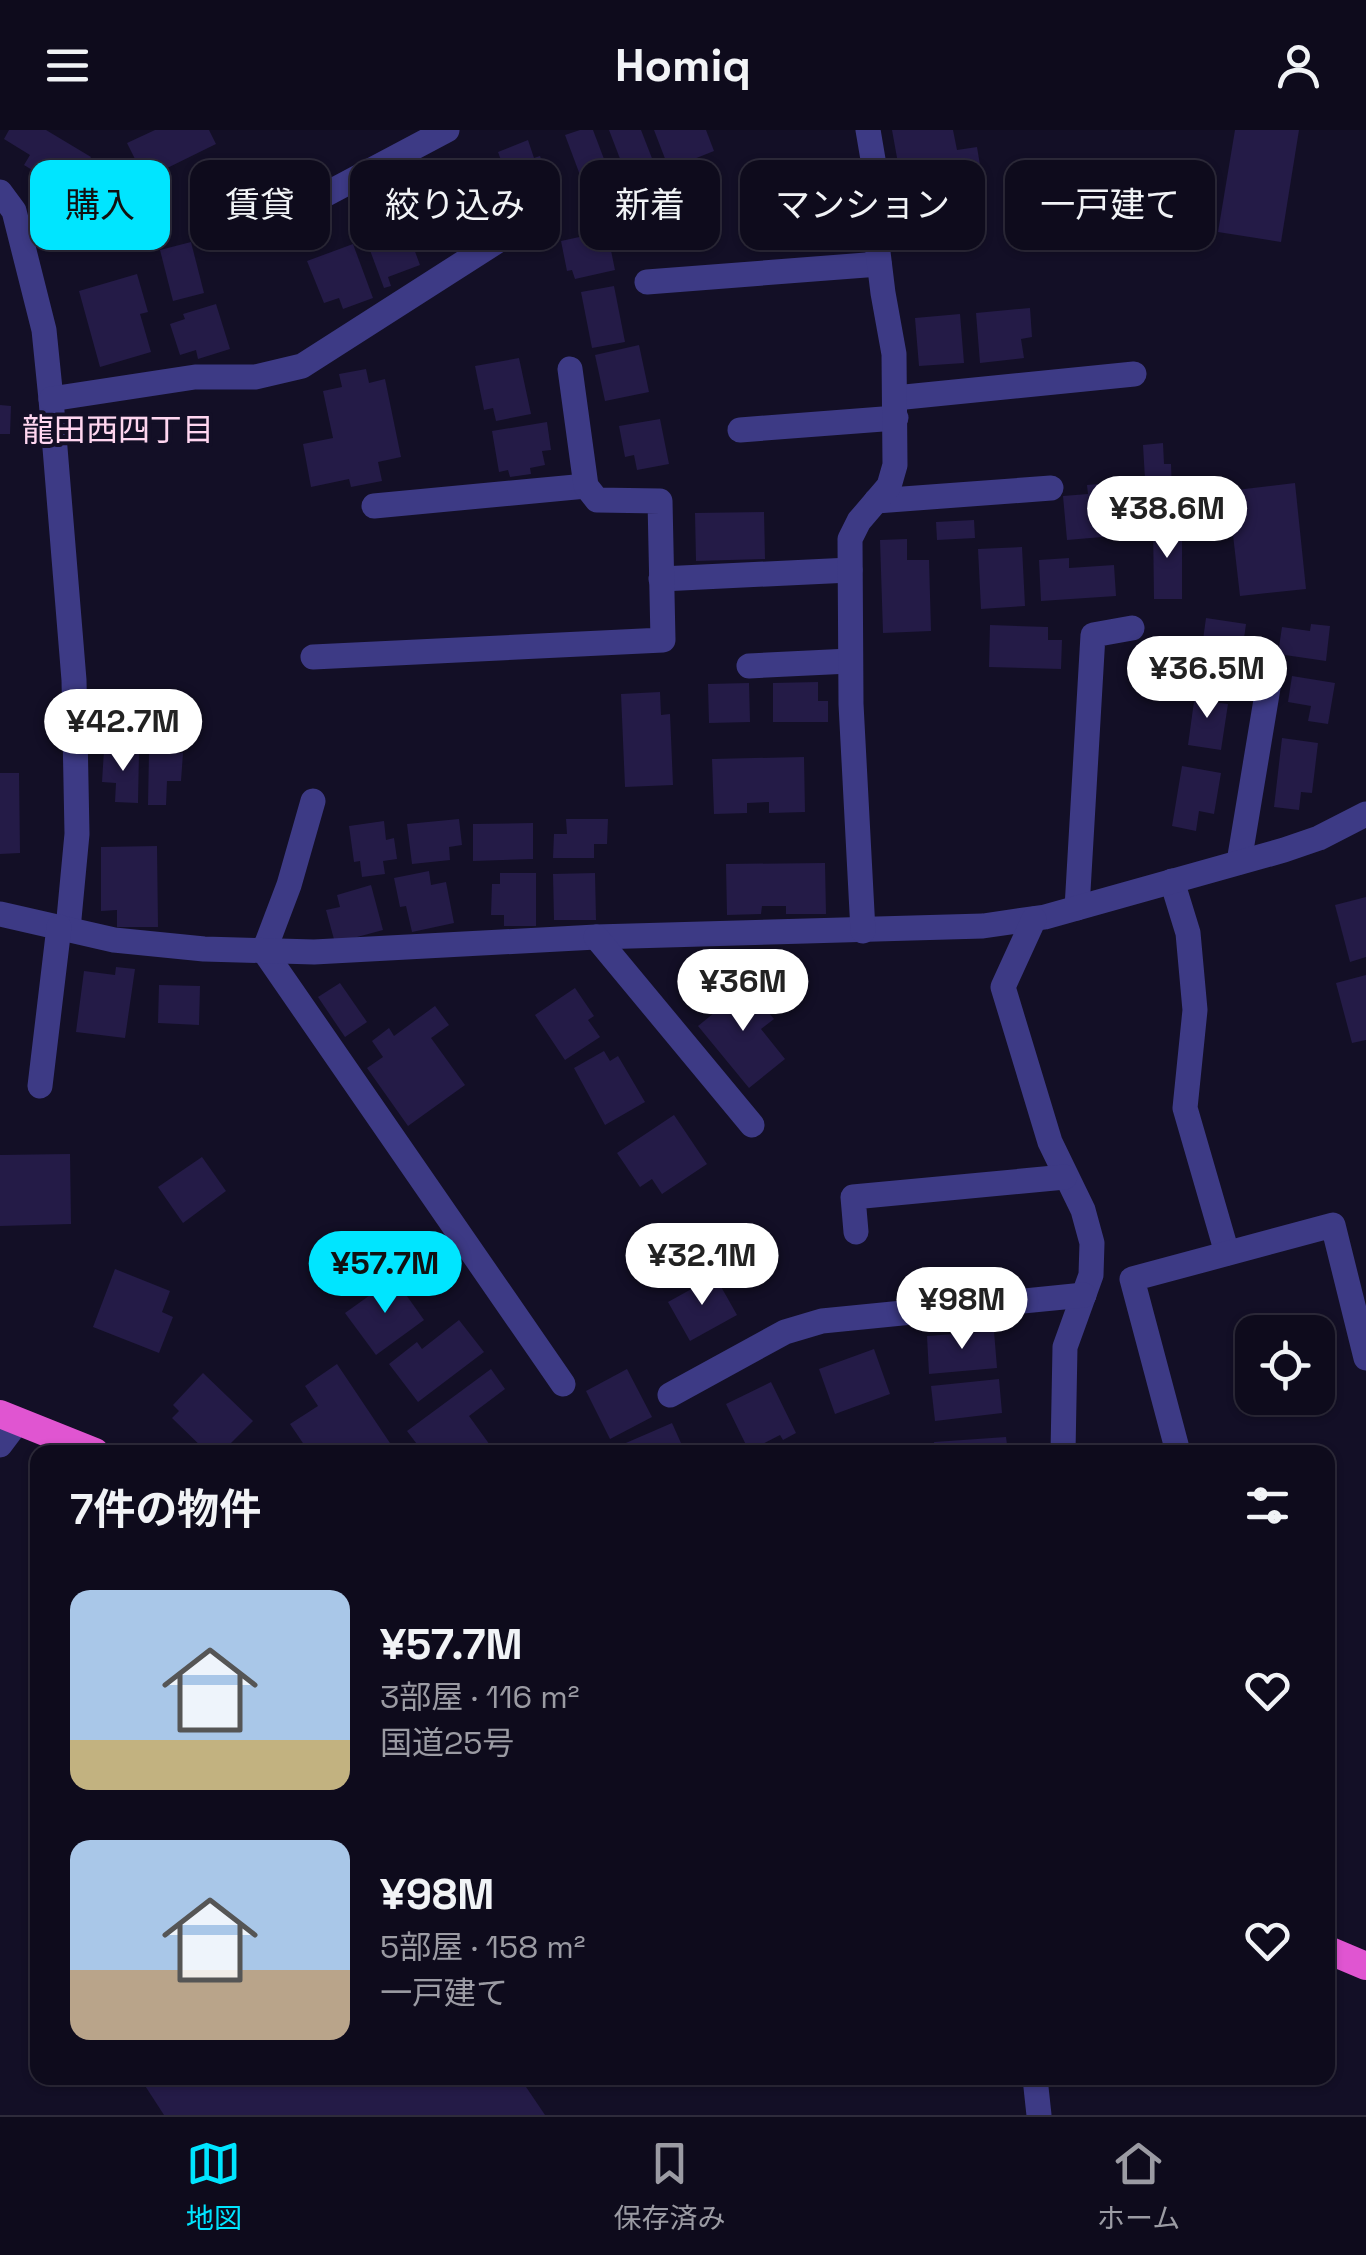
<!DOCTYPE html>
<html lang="ja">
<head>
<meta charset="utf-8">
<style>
	:root { --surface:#0e0b1c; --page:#1c1929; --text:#f1f3f6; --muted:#9b9ba3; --line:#2e2b3b; --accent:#00e5ff }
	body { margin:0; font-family:"Space Grotesk","Noto Sans JP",sans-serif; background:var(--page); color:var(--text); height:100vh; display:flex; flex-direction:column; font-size:38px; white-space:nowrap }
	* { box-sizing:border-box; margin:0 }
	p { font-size:32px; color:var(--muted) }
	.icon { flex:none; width:55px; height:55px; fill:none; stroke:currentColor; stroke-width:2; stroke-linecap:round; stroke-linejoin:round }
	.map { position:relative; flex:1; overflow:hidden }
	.drawer { position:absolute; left:30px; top:1315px; width:1305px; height:640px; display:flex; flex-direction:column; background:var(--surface); border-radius:20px; box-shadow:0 2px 8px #0004,0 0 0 2px var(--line) }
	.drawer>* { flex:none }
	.top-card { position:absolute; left:30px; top:30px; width:1308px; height:90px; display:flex; gap:20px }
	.buttons { position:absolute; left:1235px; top:1185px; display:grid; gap:20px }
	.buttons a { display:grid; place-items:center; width:100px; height:100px; border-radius:20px; background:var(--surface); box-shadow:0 2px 8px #0004,0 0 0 2px var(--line); font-size:50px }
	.price { position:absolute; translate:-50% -85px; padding:0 22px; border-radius:35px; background:#fff; color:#222; font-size:32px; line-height:65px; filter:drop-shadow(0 2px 5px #0008) }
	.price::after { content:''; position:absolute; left:50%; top:60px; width:30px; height:22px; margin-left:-15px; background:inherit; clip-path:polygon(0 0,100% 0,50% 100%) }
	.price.on { background:var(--accent); color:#111 }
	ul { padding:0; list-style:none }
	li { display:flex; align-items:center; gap:30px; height:250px; padding:0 40px }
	li span { display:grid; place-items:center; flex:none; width:280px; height:200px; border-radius:20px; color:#555 }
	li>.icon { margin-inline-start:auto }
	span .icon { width:120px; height:120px; fill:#fffc; stroke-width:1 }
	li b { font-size:42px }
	h2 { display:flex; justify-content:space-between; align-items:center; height:120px; padding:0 40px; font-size:42px }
	.pill { padding:0 35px; border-radius:20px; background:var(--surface); box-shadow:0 2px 8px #0004,0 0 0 2px var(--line); font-size:35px; line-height:90px }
	.pill.on { background:var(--accent); color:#111 }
	header { display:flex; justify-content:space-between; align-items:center; height:130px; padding:0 40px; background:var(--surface); font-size:45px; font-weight:700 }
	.dock { display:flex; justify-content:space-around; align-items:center; height:140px; border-top:2px solid var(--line); background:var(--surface); font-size:28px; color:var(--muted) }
	.dock a { display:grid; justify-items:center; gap:5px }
	.dock .on { color:var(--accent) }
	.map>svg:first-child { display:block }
	.building { fill:#241b47 }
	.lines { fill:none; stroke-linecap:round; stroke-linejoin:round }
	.minor { stroke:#3d3a85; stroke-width:25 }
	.trunk { stroke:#e055d1; stroke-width:28 }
	.labels { text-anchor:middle; stroke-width:8; stroke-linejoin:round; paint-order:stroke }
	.neighbourhood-label { font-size:32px; fill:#ffd6f0; stroke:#130f26 }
</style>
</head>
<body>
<header><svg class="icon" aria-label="menu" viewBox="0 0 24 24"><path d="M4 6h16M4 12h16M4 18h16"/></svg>Homiq<svg class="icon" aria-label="person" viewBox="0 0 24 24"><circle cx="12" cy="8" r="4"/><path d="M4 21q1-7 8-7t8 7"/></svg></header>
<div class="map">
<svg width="1366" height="1985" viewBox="0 0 1366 1985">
	<rect width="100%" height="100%" fill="#130f26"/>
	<g class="building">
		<path d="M9,0H46L91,27L79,48L65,41L57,55L24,35L30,25L4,9Z"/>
		<path d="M155,0H209L216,14L155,44L151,36L141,41L127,13Z"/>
		<path d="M580,0H593L618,66L592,77L565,5Z"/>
		<path d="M609,0H641L660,49L632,60Z"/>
		<path d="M654,0H706L714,21L669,39Z"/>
		<path d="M892,0H953L957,20L977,17L982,47L903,61Z"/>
		<path d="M1235,0H1299L1281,112L1218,102Z"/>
		<path d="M528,10L534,28L540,26L556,66L519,80L498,22Z"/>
		<path d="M245,29L270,74L258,81L263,89L248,96L220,42Z"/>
		<path d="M120,48L130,75L148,68L159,95L113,113L110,105L90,113L83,97L79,99L68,69Z"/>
		<path d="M467,48L486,98L428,119L417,90L423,88L416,67Z"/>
		<path d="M400,81L420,135L388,147L391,156L384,158L364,104L381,97L378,90Z"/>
		<path d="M607,101L615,140L575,149L572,140L567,141L561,111Z"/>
		<path d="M191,112L204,163L173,171L160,120Z"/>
		<path d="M353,114L373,168L343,179L339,168L324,173L307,131Z"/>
		<path d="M137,144L148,182L140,184L151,222L100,237L79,161Z"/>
		<path d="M614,156L625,212L592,218L581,162Z"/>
		<path d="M216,174L230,219L198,229L196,220L180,225L170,194L185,189L183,184Z"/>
		<path d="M1030,178L1032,207L1021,209L1024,228L980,233L976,183Z"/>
		<path d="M960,184L964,233L919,236L915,188Z"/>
		<path d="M639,215L649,262L605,271L595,225Z"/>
		<path d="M519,228L531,284L496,291L493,278L484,280L475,236Z"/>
		<path d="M366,239L369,253L385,249L401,327L378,332L382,351L351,357L349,349L311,357L303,314L333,308L323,261L342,257L339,244Z"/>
		<path d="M0,275L11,276L10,304H0Z"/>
		<path d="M660,289L669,334L637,340L634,325L625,327L619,296Z"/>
		<path d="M547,292L551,320L542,321L545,335L530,338L531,344L510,347L508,340L499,342L492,301Z"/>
		<path d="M1163,313L1164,334H1171L1172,361L1181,360V381L1147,383L1143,315Z"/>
		<path d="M1121,352L1126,405L1067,410L1063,366L1088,364L1087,355Z"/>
		<path d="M1295,353L1306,459L1240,466L1228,361Z"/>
		<path d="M764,382L765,429L696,431L695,383Z"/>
		<path d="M974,390L975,408L937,410L936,392Z"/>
		<path d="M1153,393H1179V410H1182V469H1154Z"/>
		<path d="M907,409V430H929L931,501L883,503L880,410Z"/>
		<path d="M1022,417L1025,476L981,479L978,419Z"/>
		<path d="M1069,428V438L1114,435L1116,466L1041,471L1039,430Z"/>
		<path d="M1206,488L1246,494L1241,530L1221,527L1219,542L1199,539Z"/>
		<path d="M1311,494L1330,496L1326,531L1278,524L1282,497L1310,501Z"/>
		<path d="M990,495L1048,497V510H1062L1061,539L989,537Z"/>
		<path d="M1141,511L1178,514L1174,562L1147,560L1149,532L1140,531Z"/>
		<path d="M1292,546L1335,553L1328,594L1308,591L1311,576L1288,572Z"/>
		<path d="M818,552V571H828V592H773V553Z"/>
		<path d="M749,553L750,592L709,593L708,554Z"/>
		<path d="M1196,557L1214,560L1212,572L1228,574L1221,620L1188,615Z"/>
		<path d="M660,562L661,585L670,584L673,655L625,657L621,564Z"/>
		<path d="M1282,608L1318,613L1312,663L1301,662L1299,680L1274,677Z"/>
		<path d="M104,620L139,621L138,673L115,672L116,653L102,652Z"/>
		<path d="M149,622L183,623L181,651H167L166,675H148Z"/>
		<path d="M804,627L805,682L769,683V672L747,673V683L714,684L712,629Z"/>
		<path d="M1182,636L1221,643L1214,684L1199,681L1196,701L1172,696Z"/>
		<path d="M0,643H19L20,723L0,724Z"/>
		<path d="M459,689L462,715L449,717L450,730L412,734L407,694Z"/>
		<path d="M566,689H608L607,714H594V728H553L554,704H567Z"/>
		<path d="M384,691L386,710L394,708L397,729L383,731L385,744L362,747L360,731L354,732L349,696Z"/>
		<path d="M533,693V729L473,731V694Z"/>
		<path d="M157,716L158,797H117V780L101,781V717Z"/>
		<path d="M825,733L826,784H786V776H762L761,784L727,785L726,734Z"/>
		<path d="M429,741L431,755L446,752L454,793L412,802L406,776L400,777L394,748Z"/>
		<path d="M500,743H536V796H504V785H491L492,754H500Z"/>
		<path d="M595,743L596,790H554L553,744Z"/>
		<path d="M371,755L383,800L335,813L326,780L340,777L337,765Z"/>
		<path d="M1366,767V827L1350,832L1335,775Z"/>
		<path d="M116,837L135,839L125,908L76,902L84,841L115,845Z"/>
		<path d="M1366,845V910L1352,913L1336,853Z"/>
		<path d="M741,849L774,889L761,899L785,929L749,958L698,896L725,874L719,867Z"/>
		<path d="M340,853L367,892L345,907L318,867Z"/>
		<path d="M159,855L200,856L199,895L158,893Z"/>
		<path d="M575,858L594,886L588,890L600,907L565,930L535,885Z"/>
		<path d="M435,876L449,895L431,908L465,955L408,996L367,938L383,927L372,911L389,898L394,906Z"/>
		<path d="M604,921L610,931L618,926L645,972L605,995L574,938Z"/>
		<path d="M674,985L707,1034L662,1064L652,1049L640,1057L617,1023Z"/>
		<path d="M70,1024L71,1094L0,1096V1025Z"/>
		<path d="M202,1027L226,1061L183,1093L158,1057Z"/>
		<path d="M115,1139L170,1161L162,1182L173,1187L159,1223L93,1197Z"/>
		<path d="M715,1146L737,1185L690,1211L668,1172Z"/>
		<path d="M394,1148L424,1190L376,1225L345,1183Z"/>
		<path d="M459,1190L484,1222L418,1272L389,1234L417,1212L422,1219Z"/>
		<path d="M994,1201L997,1238L929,1244L927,1206Z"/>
		<path d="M874,1219L890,1264L835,1284L819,1239Z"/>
		<path d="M337,1234L396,1322H309L290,1294L318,1276L305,1256Z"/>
		<path d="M491,1239L505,1259L469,1286L495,1322H423L407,1301Z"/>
		<path d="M627,1239L652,1287L610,1309L586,1261Z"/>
		<path d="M203,1243L253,1291L222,1322H207L172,1288L179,1281L173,1275Z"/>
		<path d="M999,1249L1002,1283L935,1291L931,1256Z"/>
		<path d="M771,1252L796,1303L783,1310L780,1305L749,1321L726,1274Z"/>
		<path d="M672,1293L685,1322H613L612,1319Z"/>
		<path d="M1006,1307L1008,1322H935L934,1312Z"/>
		<path d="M140,1948H520L545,1985H164Z"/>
	</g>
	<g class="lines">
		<g class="minor">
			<path d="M0,62L14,81L44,200L51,269L74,550L77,704L68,799"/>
			<path d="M268,95L447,0"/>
			<path d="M647,152L879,134"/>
			<path d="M895,268L1134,244"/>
			<path d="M51,269L195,247H255L302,236L499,110L549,91"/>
			<path d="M740,300L896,288"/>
			<path d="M876,371L1051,358"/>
			<path d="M374,376L586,356"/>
			<path d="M661,449L850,440"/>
			<path d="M313,527L663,510L660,371L597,370L586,356L570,239"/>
			<path d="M749,536L850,531"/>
			<path d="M313,671L289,755L264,821L563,1254"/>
			<path d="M1239,732L1271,540"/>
			<path d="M1172,751L1188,803L1195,880L1185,978L1227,1123"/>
			<path d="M1077,778L1093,505L1132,498"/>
			<path d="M0,784L114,810L204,819L314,822L596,807L983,796L1045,787L1284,720L1319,708L1366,684"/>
			<path d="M1034,789L1003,857L1050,1012L1083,1080L1092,1113L1091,1145L1065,1217L1063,1322"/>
			<path d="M863,801L851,574L850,409L859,391L889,356L895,335L894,224L883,163L877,114L876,47L868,0"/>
			<path d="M596,807L752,995"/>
			<path d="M40,956L59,797"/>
			<path d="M856,1102L853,1067L1065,1047"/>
			<path d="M670,1265L785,1202L822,1191L1084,1165"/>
			<path d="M0,1315L18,1291"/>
			<path d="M1178,1322L1132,1149L1333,1095L1366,1228"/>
			<path d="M1035,1948L1039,1985"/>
		</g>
		<g class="trunk">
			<path d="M0,1284L95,1322"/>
			<path d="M1328,1820L1366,1836"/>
		</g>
	</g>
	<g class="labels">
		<g class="neighbourhood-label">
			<text x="118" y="311">龍田西四丁目</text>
		</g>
	</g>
</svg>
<div class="buttons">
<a><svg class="icon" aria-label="locate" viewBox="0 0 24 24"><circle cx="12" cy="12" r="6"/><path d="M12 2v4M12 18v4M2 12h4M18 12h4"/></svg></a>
</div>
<b class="price" style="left:1167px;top:431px">¥38.6M</b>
<b class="price" style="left:1207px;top:591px">¥36.5M</b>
<b class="price" style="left:123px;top:644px">¥42.7M</b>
<b class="price" style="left:743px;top:904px">¥36M</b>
<b class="price" style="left:702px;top:1178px">¥32.1M</b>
<b class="price on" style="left:385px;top:1186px">¥57.7M</b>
<b class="price" style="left:962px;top:1222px">¥98M</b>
<div class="top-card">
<a class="pill on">購入</a>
<a class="pill">賃貸</a>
<a class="pill">絞り込み</a>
<a class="pill">新着</a>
<a class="pill">マンション</a>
<a class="pill">一戸建て</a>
</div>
<section class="drawer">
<h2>7件の物件<svg class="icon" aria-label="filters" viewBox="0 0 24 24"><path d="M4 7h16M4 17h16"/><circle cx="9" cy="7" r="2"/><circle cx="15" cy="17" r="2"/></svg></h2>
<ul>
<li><span style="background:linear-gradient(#a9c7e8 75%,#c2b280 0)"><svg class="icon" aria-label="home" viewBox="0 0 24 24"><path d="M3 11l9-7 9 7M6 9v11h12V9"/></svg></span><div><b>¥57.7M</b><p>3部屋 · 116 m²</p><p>国道25号</p></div><svg class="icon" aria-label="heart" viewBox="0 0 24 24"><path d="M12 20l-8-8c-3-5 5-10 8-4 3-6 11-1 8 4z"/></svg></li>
<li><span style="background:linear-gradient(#a9c7e8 65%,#b9a48a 0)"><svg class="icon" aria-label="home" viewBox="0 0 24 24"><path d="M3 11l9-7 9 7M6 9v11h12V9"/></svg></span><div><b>¥98M</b><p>5部屋 · 158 m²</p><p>一戸建て</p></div><svg class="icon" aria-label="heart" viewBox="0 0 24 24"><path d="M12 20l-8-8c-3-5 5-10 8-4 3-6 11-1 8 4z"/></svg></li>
</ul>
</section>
</div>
<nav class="dock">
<a class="on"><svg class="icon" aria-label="map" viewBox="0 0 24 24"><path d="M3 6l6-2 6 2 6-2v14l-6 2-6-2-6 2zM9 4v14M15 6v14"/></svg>地図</a>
<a><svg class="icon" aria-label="saved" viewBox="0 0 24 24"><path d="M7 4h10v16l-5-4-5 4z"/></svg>保存済み</a>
<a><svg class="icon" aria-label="home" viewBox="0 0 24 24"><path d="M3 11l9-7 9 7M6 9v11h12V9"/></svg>ホーム</a>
</nav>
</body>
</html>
